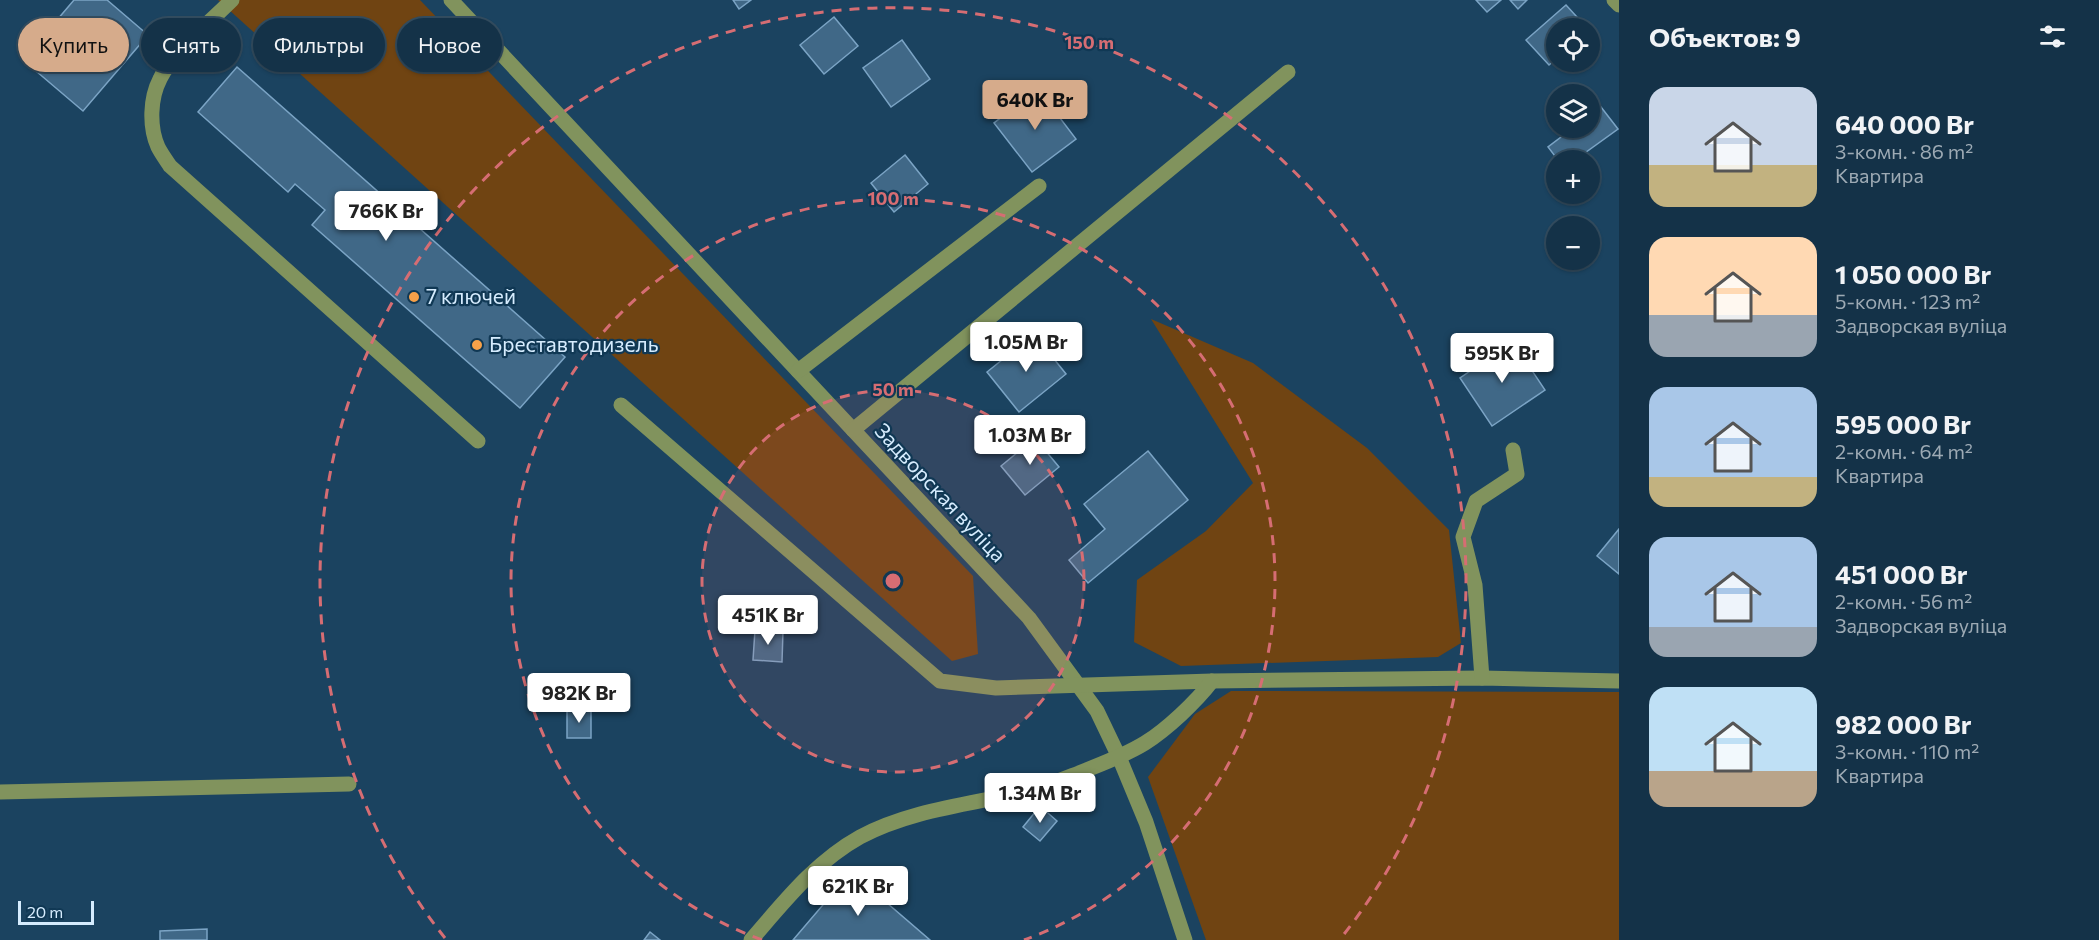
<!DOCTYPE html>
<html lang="ru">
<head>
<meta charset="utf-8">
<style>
	:root { --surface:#143248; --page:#213e52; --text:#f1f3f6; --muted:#9daab4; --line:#334d60; --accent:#d6ab8b }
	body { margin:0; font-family:Commissioner,sans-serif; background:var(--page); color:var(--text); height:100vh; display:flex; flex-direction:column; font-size:22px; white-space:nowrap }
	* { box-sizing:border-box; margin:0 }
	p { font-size:20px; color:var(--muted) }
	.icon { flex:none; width:33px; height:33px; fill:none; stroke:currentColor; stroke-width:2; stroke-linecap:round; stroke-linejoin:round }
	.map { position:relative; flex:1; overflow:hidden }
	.panel { display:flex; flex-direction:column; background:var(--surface); width:480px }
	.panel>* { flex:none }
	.hud { position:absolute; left:18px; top:18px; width:570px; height:54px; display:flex; gap:12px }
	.controls { position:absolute; left:1546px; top:18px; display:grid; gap:12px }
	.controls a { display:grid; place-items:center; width:54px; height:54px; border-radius:50%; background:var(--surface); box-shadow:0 2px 4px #0004,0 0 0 2px var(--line); font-size:30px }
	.scale { position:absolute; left:18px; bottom:15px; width:76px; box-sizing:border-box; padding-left:6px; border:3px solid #d6ecfe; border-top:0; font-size:16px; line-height:21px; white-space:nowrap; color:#d6ecfe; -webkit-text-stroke:4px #103854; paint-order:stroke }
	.price { position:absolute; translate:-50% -51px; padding:0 14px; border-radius:6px; background:#fff; color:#222; font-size:20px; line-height:39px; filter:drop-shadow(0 2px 3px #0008) }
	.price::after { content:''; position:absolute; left:50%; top:36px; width:18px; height:14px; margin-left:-9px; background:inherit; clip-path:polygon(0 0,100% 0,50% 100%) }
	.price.on { background:var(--accent); color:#111 }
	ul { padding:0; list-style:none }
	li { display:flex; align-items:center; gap:18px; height:150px; padding:0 30px }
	li span { display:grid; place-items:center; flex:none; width:168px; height:120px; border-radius:18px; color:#555 }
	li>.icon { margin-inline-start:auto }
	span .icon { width:72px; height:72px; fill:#fffc; stroke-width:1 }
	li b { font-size:26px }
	h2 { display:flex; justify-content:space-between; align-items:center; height:72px; padding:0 30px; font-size:26px }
	.pill { padding:0 21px; border-radius:27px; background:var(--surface); box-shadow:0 2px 4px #0004,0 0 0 2px var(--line); font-size:21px; line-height:54px }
	.pill.on { background:var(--accent); color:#111 }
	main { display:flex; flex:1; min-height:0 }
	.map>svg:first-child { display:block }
	.green { fill:#704412 }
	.building { fill:#406887; stroke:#7ba4c5; stroke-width:1.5 }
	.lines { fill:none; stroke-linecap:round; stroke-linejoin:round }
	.minor { stroke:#81935d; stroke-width:15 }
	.ring { fill:none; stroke:#d66d73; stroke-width:3; stroke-dasharray:10 8 }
	.poi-dot { fill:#f7a149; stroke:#103854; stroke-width:2 }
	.labels { text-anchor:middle; stroke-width:4.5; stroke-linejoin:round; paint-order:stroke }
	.poi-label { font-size:21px; fill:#d6ecfe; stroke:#103854; text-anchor:start }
	.street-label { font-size:21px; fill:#d6ecfe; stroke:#103854 }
	.centre { fill:#d66d73; stroke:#103854; stroke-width:3 }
	.ring-label { font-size:18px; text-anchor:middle; font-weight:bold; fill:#d66d73; stroke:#103854; stroke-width:4.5; stroke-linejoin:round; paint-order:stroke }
</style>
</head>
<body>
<main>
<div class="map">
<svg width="1619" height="940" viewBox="0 0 1619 940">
	<rect width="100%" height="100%" fill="#1b4360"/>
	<g class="green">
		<path d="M218,0H420L973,576L978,654L952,661Z"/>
		<path d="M1151,319L1253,363L1367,448L1449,530L1461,643L1438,657L1181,666L1134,642L1137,580L1206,531L1253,483Z"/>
		<path d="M1231,691L1619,692V940H1206L1148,777L1195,714Z"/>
	</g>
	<g class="building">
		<path d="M74,0H107L148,35L83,111L23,60Z"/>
		<path d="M733,0H751L739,9Z"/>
		<path d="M1476,0H1501L1487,12Z"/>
		<path d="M1510,0H1527L1518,9Z"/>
		<path d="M1566,5L1587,28H1557V58L1549,65L1526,40Z"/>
		<path d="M834,17L858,46L824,74L800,45Z"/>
		<path d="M902,40L930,79L891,107L863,68Z"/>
		<path d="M237,67L565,357L520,408L312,225L325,210L295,184L288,192L198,112Z"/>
		<path d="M1038,89L1076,139L1032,172L994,123Z"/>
		<path d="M1601,107L1618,129L1575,160H1558L1548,147L1573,128H1590V115Z"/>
		<path d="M905,155L928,184L894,212L871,183Z"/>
		<path d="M1034,334L1066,374L1019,412L987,372Z"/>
		<path d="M1513,342L1545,390L1492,426L1460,378Z"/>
		<path d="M1035,438L1059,467L1025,495L1001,466Z"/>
		<path d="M1148,451L1188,500L1088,583L1069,560L1105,529L1084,504Z"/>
		<path d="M1619,529V574L1597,556Z"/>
		<path d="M755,630L783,631L782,662L753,660Z"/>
		<rect x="567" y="711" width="24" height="27"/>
		<path d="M1040,806L1057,821L1040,841L1023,827Z"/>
		<path d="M851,872L930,940H793Z"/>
		<path d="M207,929V940H160V931Z"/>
		<path d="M650,932L660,940H644Z"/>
	</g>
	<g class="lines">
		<g class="minor">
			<path d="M232,0C212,20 171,55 160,79C150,98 149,127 158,147C161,153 166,160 170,166L478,441"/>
			<path d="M451,0L1029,618L1097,711L1119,757L1146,822L1185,940"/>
			<path d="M1614,0L1619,5"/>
			<path d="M798,371L1039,186"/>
			<path d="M621,405L940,681L996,688L1212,681L1482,678L1619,681"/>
			<path d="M853,430L1288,72"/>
			<path d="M1482,678L1475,585L1463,537L1476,501L1517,474L1513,450"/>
			<path d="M0,792L349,784"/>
			<path d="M751,940C784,902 815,862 860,837C915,808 977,804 1036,789C1050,785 1065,778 1079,773C1101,764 1124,756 1145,743C1167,729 1196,702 1212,681"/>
		</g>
	</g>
	<circle cx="893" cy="581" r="191" fill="#d66d73" fill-opacity=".12"/>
	<g class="ring">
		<circle cx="893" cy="581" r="191"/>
		<path d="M762 940A382 382 0 1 1 1024 940"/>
		<path d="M445 938A573 573 0 1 1 1341 938"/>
	</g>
	<g class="poi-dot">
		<circle cx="414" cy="297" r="6"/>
		<circle cx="477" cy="345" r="6"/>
	</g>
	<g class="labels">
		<g class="poi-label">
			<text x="426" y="304">7 ключей</text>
			<text x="489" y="352">Бреставтодизель</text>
		</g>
		<g class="street-label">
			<text transform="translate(940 493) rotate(47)" y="7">Задворская вуліца</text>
		</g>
	</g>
	<circle cx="893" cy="581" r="9" class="centre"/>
	<g class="ring-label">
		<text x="1089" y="49">150 m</text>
		<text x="893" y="205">100 m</text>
		<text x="893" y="396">50 m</text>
	</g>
</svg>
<div class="controls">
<a><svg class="icon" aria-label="locate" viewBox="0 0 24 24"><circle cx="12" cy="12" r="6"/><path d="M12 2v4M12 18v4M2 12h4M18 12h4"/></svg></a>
<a><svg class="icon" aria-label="layers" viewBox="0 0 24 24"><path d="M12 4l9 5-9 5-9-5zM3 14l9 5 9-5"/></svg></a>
<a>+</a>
<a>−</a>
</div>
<div class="scale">20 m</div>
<b class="price on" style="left:1035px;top:131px">640K Br</b>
<b class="price" style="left:386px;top:242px">766K Br</b>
<b class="price" style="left:1026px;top:373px">1.05M Br</b>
<b class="price" style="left:1502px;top:384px">595K Br</b>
<b class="price" style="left:1030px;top:466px">1.03M Br</b>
<b class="price" style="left:768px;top:646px">451K Br</b>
<b class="price" style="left:579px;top:724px">982K Br</b>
<b class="price" style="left:1040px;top:824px">1.34M Br</b>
<b class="price" style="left:858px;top:917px">621K Br</b>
<div class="hud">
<a class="pill on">Купить</a>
<a class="pill">Снять</a>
<a class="pill">Фильтры</a>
<a class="pill">Новое</a>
</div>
</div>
<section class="panel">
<h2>Объектов: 9<svg class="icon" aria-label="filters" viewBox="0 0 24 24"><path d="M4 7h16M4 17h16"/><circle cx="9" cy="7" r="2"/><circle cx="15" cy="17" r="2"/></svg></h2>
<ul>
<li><span style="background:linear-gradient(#c9d6e8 65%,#c2b280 0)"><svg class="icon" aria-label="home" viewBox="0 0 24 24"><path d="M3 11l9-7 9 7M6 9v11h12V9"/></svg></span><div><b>640 000 Br</b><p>3-комн. · 86 m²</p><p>Квартира</p></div></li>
<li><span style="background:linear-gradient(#ffd9b3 65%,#9aa5b1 0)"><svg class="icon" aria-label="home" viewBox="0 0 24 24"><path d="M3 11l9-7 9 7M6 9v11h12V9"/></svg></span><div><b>1 050 000 Br</b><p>5-комн. · 123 m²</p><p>Задворская вуліца</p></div></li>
<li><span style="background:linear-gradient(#a9c7e8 75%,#c2b280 0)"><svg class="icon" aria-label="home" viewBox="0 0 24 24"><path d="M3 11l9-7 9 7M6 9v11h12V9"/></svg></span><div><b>595 000 Br</b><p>2-комн. · 64 m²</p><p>Квартира</p></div></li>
<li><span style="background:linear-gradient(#a9c7e8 75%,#9aa5b1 0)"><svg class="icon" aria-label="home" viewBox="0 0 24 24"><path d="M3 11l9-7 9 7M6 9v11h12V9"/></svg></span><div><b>451 000 Br</b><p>2-комн. · 56 m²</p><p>Задворская вуліца</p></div></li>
<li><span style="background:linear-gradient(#bfe0f5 70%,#b9a48a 0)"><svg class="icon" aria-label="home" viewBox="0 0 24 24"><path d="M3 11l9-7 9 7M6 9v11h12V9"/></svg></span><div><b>982 000 Br</b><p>3-комн. · 110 m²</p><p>Квартира</p></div></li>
</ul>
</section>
</main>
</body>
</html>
